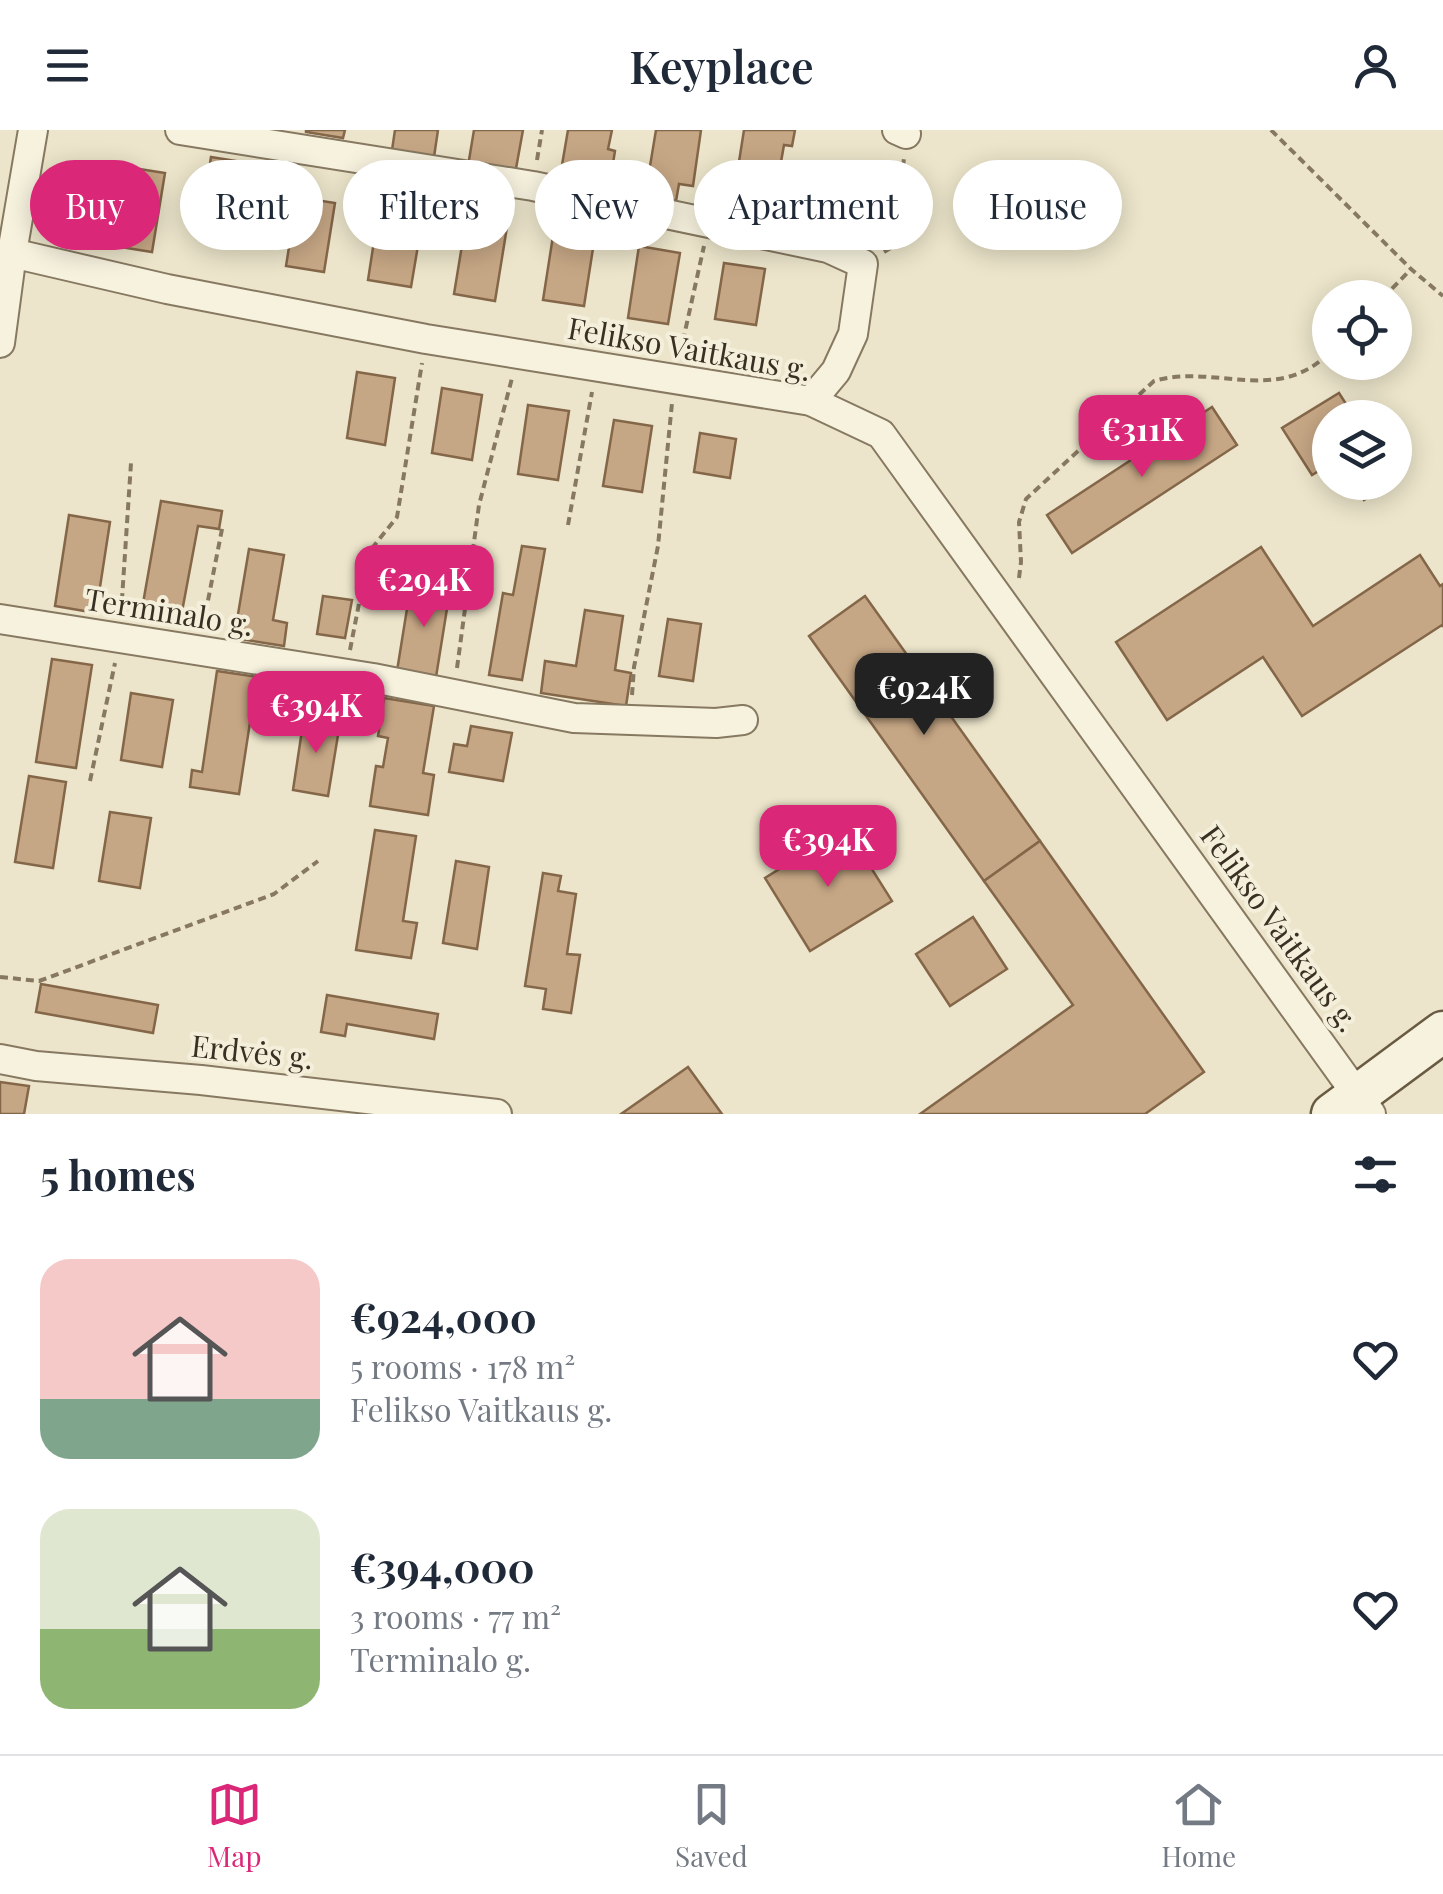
<!DOCTYPE html>
<html lang="en">
<head>
<meta charset="utf-8">
<style>
	:root { --surface:#fff; --page:#f2f2f3; --text:#1f2937; --muted:#747a83; --line:#e0e1e3; --accent:#db2777 }
	body { margin:0; font-family:"Playfair Display",serif; background:var(--page); color:var(--text); height:100vh; display:flex; flex-direction:column; font-size:38px; white-space:nowrap }
	* { box-sizing:border-box; margin:0 }
	p { font-size:32px; color:var(--muted) }
	.icon { flex:none; width:55px; height:55px; fill:none; stroke:currentColor; stroke-width:2; stroke-linecap:round; stroke-linejoin:round }
	.map { position:relative; height:984px; overflow:hidden }
	.drawer { display:flex; flex-direction:column; background:var(--surface); flex:1 }
	.drawer>* { flex:none }
	.top-card { position:absolute; left:30px; top:30px; width:1385px; height:90px; display:flex; gap:20px }
	.tools { position:absolute; left:1312px; top:150px; display:grid; gap:20px }
	.tools a { display:grid; place-items:center; width:100px; height:100px; border-radius:50%; background:var(--surface); box-shadow:0 5px 25px #0003; font-size:50px }
	.price { position:absolute; translate:-50% -85px; padding:0 22px; border-radius:20px; background:var(--accent); color:#fff; font-size:32px; line-height:65px; filter:drop-shadow(0 2px 5px #0008) }
	.price::after { content:''; position:absolute; left:50%; top:60px; width:30px; height:22px; margin-left:-15px; background:inherit; clip-path:polygon(0 0,100% 0,50% 100%) }
	.price.on { background:#222; color:#fff }
	ul { padding:0; list-style:none }
	li { display:flex; align-items:center; gap:30px; height:250px; padding:0 40px }
	li span { display:grid; place-items:center; flex:none; width:280px; height:200px; border-radius:30px; color:#555 }
	li>.icon { margin-inline-start:auto }
	span .icon { width:120px; height:120px; fill:#fffc; stroke-width:1 }
	li b { font-size:42px }
	h2 { display:flex; justify-content:space-between; align-items:center; height:120px; padding:0 40px; font-size:42px }
	.chip { padding:0 35px; border-radius:45px; background:var(--surface); box-shadow:0 5px 25px #0003; font-size:35px; line-height:90px }
	.chip.on { background:var(--accent); color:#fff }
	header { display:flex; justify-content:space-between; align-items:center; height:130px; padding:0 40px; background:var(--surface); font-size:45px; font-weight:600 }
	.tabs { display:flex; justify-content:space-around; align-items:center; height:140px; border-top:2px solid var(--line); background:var(--surface); font-size:28px; color:var(--muted) }
	.tabs a { display:grid; justify-items:center; gap:5px }
	.tabs .on { color:var(--accent) }
	.map>svg:first-child { display:block }
	.building { fill:#c6a785; stroke:#846648; stroke-width:2.5 }
	.lines { fill:none; stroke-linecap:round; stroke-linejoin:round }
	.minor-casing { stroke:#877961; stroke-width:32 }
	.secondary-casing { stroke:#695a43; stroke-width:45 }
	.path { stroke:#877961; stroke-width:4; stroke-dasharray:8 5; stroke-linecap:butt }
	.minor { stroke:#f7f2de; stroke-width:28 }
	.secondary { stroke:#f7f2de; stroke-width:40 }
	.labels { text-anchor:middle; stroke-width:8; stroke-linejoin:round; paint-order:stroke }
	.street-label { font-size:30px; fill:#393023; stroke:#f4efda }
</style>
</head>
<body>
<header><svg class="icon" aria-label="menu" viewBox="0 0 24 24"><path d="M4 6h16M4 12h16M4 18h16"/></svg>Keyplace<svg class="icon" aria-label="person" viewBox="0 0 24 24"><circle cx="12" cy="8" r="4"/><path d="M4 21q1-7 8-7t8 7"/></svg></header>
<div class="map">
<svg width="1443" height="984" viewBox="0 0 1443 984">
	<rect width="100%" height="100%" fill="#ece5cb"/>
	<g class="building">
		<path d="M306,0H345L343,8L306,2Z"/>
		<path d="M395,0H438L434,27L392,20Z"/>
		<path d="M474,0H523L515,44L468,36Z"/>
		<path d="M568,0H612L608,19L615,21L609,58L580,53L582,39L562,35Z"/>
		<path d="M656,0H701L693,56L679,54L676,71L645,66Z"/>
		<path d="M744,0H795L792,16L784,15L776,60L757,57L753,80L732,76Z"/>
		<path d="M211,27L255,34L243,116L198,109Z"/>
		<path d="M127,37L165,43L152,122L114,116Z"/>
		<path d="M297,67L335,73L324,142L286,136Z"/>
		<path d="M379,79L423,86L411,157L368,150Z"/>
		<path d="M466,91L507,97L495,171L454,164Z"/>
		<path d="M553,106L594,112L584,176L543,170Z"/>
		<path d="M639,116L680,123L668,194L628,188Z"/>
		<path d="M724,133L765,139L756,195L715,189Z"/>
		<path d="M357,242L395,248L385,315L347,308Z"/>
		<path d="M442,258L482,265L472,330L432,323Z"/>
		<path d="M1339,263L1355,288H1330V334L1312,345L1282,298Z"/>
		<path d="M528,275L569,281L558,350L518,344Z"/>
		<path d="M1212,277L1237,315L1072,423L1047,385Z"/>
		<path d="M614,290L652,296L642,362L603,356Z"/>
		<path d="M700,303L736,309L730,348L694,342Z"/>
		<path d="M1353,352H1392L1364,370Z"/>
		<path d="M161,371L222,381L219,399L198,396L181,487L142,479Z"/>
		<path d="M69,385L110,392L96,483L55,476Z"/>
		<path d="M522,416L545,419L522,550L489,545L503,463L513,465Z"/>
		<path d="M1261,417L1313,496L1420,425L1440,456L1443,454V497L1442,495L1302,586L1263,527L1167,590L1116,512Z"/>
		<path d="M249,419L284,425L273,490L287,493L284,516L234,508Z"/>
		<path d="M411,454L450,460L436,547L397,541Z"/>
		<path d="M323,466L352,470L345,508L317,504Z"/>
		<path d="M865,466L1040,711L984,751L809,506Z"/>
		<path d="M585,480L623,486L615,540L631,543L626,576L541,563L545,531L576,536Z"/>
		<path d="M668,489L701,494L693,551L659,546Z"/>
		<path d="M52,529L92,535L76,638L36,632Z"/>
		<path d="M217,541L257,547L239,664L190,657L192,640L202,642Z"/>
		<path d="M131,563L173,570L162,637L121,630Z"/>
		<path d="M384,568L434,576L423,643L434,645L428,685L370,676L376,636L383,637L388,608L378,606Z"/>
		<path d="M304,587L340,593L328,666L293,660Z"/>
		<path d="M471,596L512,603L503,651L449,642L454,614L467,616Z"/>
		<path d="M29,646L66,652L53,738L15,732Z"/>
		<path d="M110,682L151,688L140,758L99,751Z"/>
		<path d="M846,698L892,771L810,821L765,748Z"/>
		<path d="M375,700L416,706L403,791L417,793L411,828L356,820Z"/>
		<path d="M1040,711L1204,942L1145,984H920L1073,875L984,751Z"/>
		<path d="M456,731L489,737L477,819L443,813Z"/>
		<path d="M543,743L561,746L558,761L576,764L567,824L580,825L571,883L543,879L546,859L525,856Z"/>
		<path d="M973,787L1007,839L950,876L916,824Z"/>
		<path d="M41,854L158,875L153,903L36,882Z"/>
		<path d="M327,865L438,884L434,909L347,894L345,906L321,902Z"/>
		<path d="M688,937L722,984H621Z"/>
		<path d="M0,952L29,956L24,984H0Z"/>
	</g>
	<g class="lines">
		<g class="minor-casing">
			<g id="minor">
				<path d="M180,0L533,56L828,118L863,134L853,204L836,241L811,271"/>
				<path d="M897,0L906,4"/>
				<path d="M12,123L167,159L426,209L811,271L881,304L1371,984"/>
				<path d="M0,213L12,123L33,0"/>
				<path d="M0,489L373,548L574,588L716,593L743,590"/>
				<path d="M0,929L36,936L201,950L497,984"/>
			</g>
		</g>
		<g class="secondary-casing">
			<path id="secondary" d="M1332,984L1443,902"/>
		</g>
		<g class="path">
			<path d="M1271,0L1411,139L1443,166"/>
			<path d="M537,30L542,0"/>
			<path d="M884,122L894,116L904,28"/>
			<path d="M1383,168L1411,139"/>
			<path d="M680,224L704,116"/>
			<path d="M568,395L592,262"/>
			<path d="M1019,448L1021,432L1019,392L1026,369L1154,251C1215,233 1277,276 1330,222"/>
			<path d="M121,484L131,333"/>
			<path d="M203,496L223,394"/>
			<path d="M350,520L369,422L397,387L422,233"/>
			<path d="M457,538L479,375L512,248"/>
			<path d="M632,565L634,537L658,416L672,273"/>
			<path d="M90,651L115,533"/>
			<path d="M0,847L39,851L274,764L318,731"/>
		</g>
		<use href="#minor" class="minor"/>
		<use href="#secondary" class="secondary"/>
	</g>
	<g class="labels">
		<g class="street-label">
			<text transform="translate(689 220) rotate(10)" y="10">Felikso Vaitkaus g.</text>
			<text transform="translate(169 483) rotate(9)" y="10">Terminalo g.</text>
			<text transform="translate(1279 799) rotate(54)" y="10">Felikso Vaitkaus g.</text>
			<text transform="translate(252 923) rotate(6)" y="10">Erdvės g.</text>
		</g>
	</g>
</svg>
<div class="tools">
<a><svg class="icon" aria-label="locate" viewBox="0 0 24 24"><circle cx="12" cy="12" r="6"/><path d="M12 2v4M12 18v4M2 12h4M18 12h4"/></svg></a>
<a><svg class="icon" aria-label="layers" viewBox="0 0 24 24"><path d="M12 4l9 5-9 5-9-5zM3 14l9 5 9-5"/></svg></a>
</div>
<b class="price" style="left:1142px;top:350px">€311K</b>
<b class="price" style="left:424px;top:500px">€294K</b>
<b class="price on" style="left:924px;top:608px">€924K</b>
<b class="price" style="left:316px;top:626px">€394K</b>
<b class="price" style="left:828px;top:760px">€394K</b>
<div class="top-card">
<a class="chip on">Buy</a>
<a class="chip">Rent</a>
<a class="chip">Filters</a>
<a class="chip">New</a>
<a class="chip">Apartment</a>
<a class="chip">House</a>
</div>
</div>
<section class="drawer">
<h2>5 homes<svg class="icon" aria-label="filters" viewBox="0 0 24 24"><path d="M4 7h16M4 17h16"/><circle cx="9" cy="7" r="2"/><circle cx="15" cy="17" r="2"/></svg></h2>
<ul>
<li><span style="background:linear-gradient(#f6c9c9 70%,#7fa58c 0)"><svg class="icon" aria-label="home" viewBox="0 0 24 24"><path d="M3 11l9-7 9 7M6 9v11h12V9"/></svg></span><div><b>€924,000</b><p>5 rooms · 178 m²</p><p>Felikso Vaitkaus g.</p></div><svg class="icon" aria-label="heart" viewBox="0 0 24 24"><path d="M12 20l-8-8c-3-5 5-10 8-4 3-6 11-1 8 4z"/></svg></li>
<li><span style="background:linear-gradient(#dfe7d0 60%,#8fb573 0)"><svg class="icon" aria-label="home" viewBox="0 0 24 24"><path d="M3 11l9-7 9 7M6 9v11h12V9"/></svg></span><div><b>€394,000</b><p>3 rooms · 77 m²</p><p>Terminalo g.</p></div><svg class="icon" aria-label="heart" viewBox="0 0 24 24"><path d="M12 20l-8-8c-3-5 5-10 8-4 3-6 11-1 8 4z"/></svg></li>
</ul>
</section>
<nav class="tabs">
<a class="on"><svg class="icon" aria-label="map" viewBox="0 0 24 24"><path d="M3 6l6-2 6 2 6-2v14l-6 2-6-2-6 2zM9 4v14M15 6v14"/></svg>Map</a>
<a><svg class="icon" aria-label="saved" viewBox="0 0 24 24"><path d="M7 4h10v16l-5-4-5 4z"/></svg>Saved</a>
<a><svg class="icon" aria-label="home" viewBox="0 0 24 24"><path d="M3 11l9-7 9 7M6 9v11h12V9"/></svg>Home</a>
</nav>
</body>
</html>
